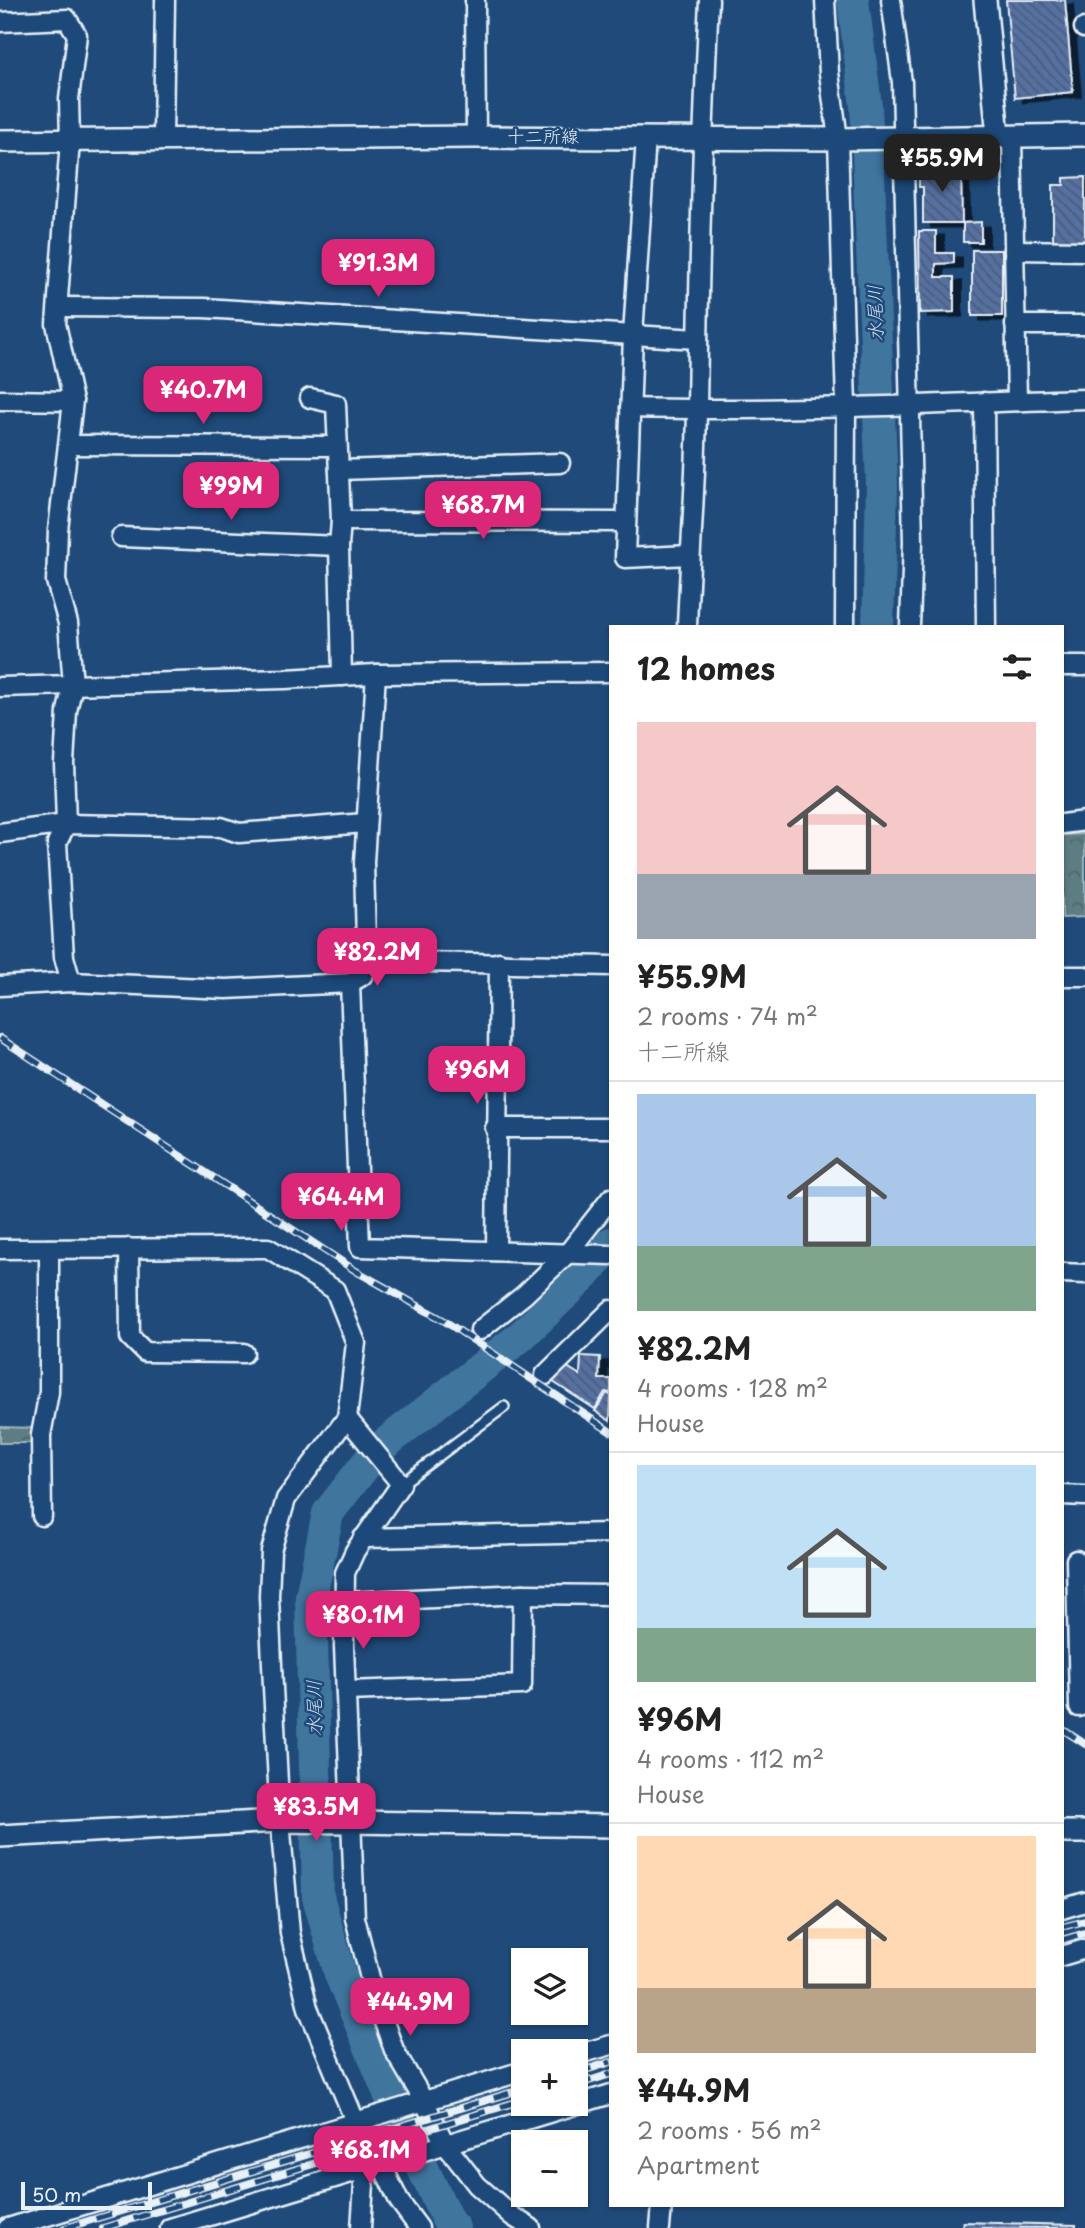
<!DOCTYPE html>
<html lang="en">
<head>
<meta charset="utf-8">
<style>
	:root { --surface:#fff; --page:#f2f2f2; --text:#222; --muted:#767676; --line:#e0e0e0; --accent:#db2777 }
	body { margin:0; font-family:"Playpen Sans","Klee One",sans-serif; background:var(--page); color:var(--text); height:100vh; display:flex; flex-direction:column; font-size:26px; white-space:nowrap }
	* { box-sizing:border-box; margin:0 }
	p { font-size:23px; color:var(--muted) }
	.icon { flex:none; width:38px; height:38px; fill:none; stroke:currentColor; stroke-width:2; stroke-linecap:round; stroke-linejoin:round }
	.map { position:relative; flex:1; overflow:hidden }
	.sheet { position:absolute; left:609px; top:625px; width:455px; height:1582px; display:flex; flex-direction:column; background:var(--surface); border-radius:0px; box-shadow:0 2px 5px #0004 }
	.sheet>* { flex:none }
	.fabs { position:absolute; left:511px; top:1948px; display:grid; gap:14px }
	.fabs a { display:grid; place-items:center; width:77px; height:77px; border-radius:0px; background:var(--surface); box-shadow:0 2px 5px #0004; font-size:35px }
	.scale { position:absolute; left:21px; bottom:18px; width:131px; box-sizing:border-box; padding-left:7px; border:4px solid #e8f1f8; border-top:0; font-size:19px; line-height:24px; white-space:nowrap; color:#e8f1f8; -webkit-text-stroke:5px #1f4a7a; paint-order:stroke }
	.price { position:absolute; translate:-50% -60px; padding:0 16px; border-radius:14px; background:var(--accent); color:#fff; font-size:23px; line-height:46px; filter:drop-shadow(0 2px 4px #0008) }
	.price::after { content:''; position:absolute; left:50%; top:42px; width:21px; height:16px; margin-left:-10px; background:inherit; clip-path:polygon(0 0,100% 0,50% 100%) }
	.price.active { background:#222; color:#fff }
	ul { padding:0; list-style:none }
	li { display:grid; align-content:center; gap:14px; height:371px; padding:0 28px }
	li+li { border-top:2px solid var(--line) }
	li span { display:grid; place-items:center; height:217px; border-radius:0px; color:#555 }
	li>.icon { margin-inline-start:auto }
	span .icon { width:126px; height:126px; fill:#fffc; stroke-width:1 }
	li b { font-size:30px }
	h2 { display:flex; justify-content:space-between; align-items:center; height:84px; padding:0 28px; font-size:30px }
	.map>svg:first-child { display:block }
	.forest { fill:url(#forest-crowns); stroke:#a2b7bc; stroke-width:2 }
	.lines { fill:none; stroke-linecap:round; stroke-linejoin:round }
	.river { stroke:#41749e; stroke-width:32 }
	.building { fill:url(#building-back-hatch); stroke:#e8f1f8; stroke-width:2; filter:url(#shadow) }
	.service-casing { stroke:#e8f1f8; stroke-width:14 }
	.minor-casing { stroke:#e8f1f8; stroke-width:23 }
	.tertiary-casing { stroke:#e8f1f8; stroke-width:26 }
	.service { stroke:#1f4a7a; stroke-width:9 }
	.minor { stroke:#1f4a7a; stroke-width:18 }
	.tertiary { stroke:#1f4a7a; stroke-width:21 }
	.rail-casing { stroke:#e8f1f8; stroke-width:8 }
	.rail { stroke:#1f4a7a; stroke-width:5; stroke-dasharray:16; stroke-linecap:butt }
	.labels { text-anchor:middle; stroke-width:5; stroke-linejoin:round; paint-order:stroke }
	.street-label { font-size:18px; fill:#e8f1f8; stroke:#1f4a7a }
	.water-label { font-size:19px; font-style:italic; fill:#cfdeea; stroke:#1f4a7a }
</style>
</head>
<body>
<div class="map">
<svg width="1085" height="2228" viewBox="0 0 1085 2228">
	<defs>
		<pattern id="forest-crowns" width="20" height="18" patternUnits="userSpaceOnUse" patternTransform="scale(1.75)"><rect width="20" height="18" fill="#5c7d81"/><path d="M2 6a3 3 0 1 1 6 0M12 15a3 3 0 1 1 6 0" fill="none" stroke="#526568"/></pattern>
		<pattern id="building-back-hatch" width="6" height="6" patternUnits="userSpaceOnUse" patternTransform="scale(1.75)"><rect width="6" height="6" fill="#5470a1"/><path d="M-1 5l2 2M0 0l6 6M5-1l2 2" fill="none" stroke="#4d5c76"/></pattern>
		<filter id="shadow"><feDropShadow dx="8" dy="4.5" stdDeviation="0" flood-color="#0009"/></filter>
	</defs>
	<rect width="100%" height="100%" fill="#1f4a7a"/>
	<filter id="ink" filterUnits="userSpaceOnUse"><feTurbulence type="fractalNoise" baseFrequency=".0143" numOctaves="2"/><feDisplacementMap in="SourceGraphic" scale="14" xChannelSelector="R" yChannelSelector="G"/><feConvolveMatrix kernelMatrix="1 2 1 2 8 2 1 2 1" color-interpolation-filters="sRGB"/></filter>
	<g filter="url(#ink)">
		<g class="forest">
			<path d="M1085,834V917L1062,918V835Z"/>
			<path d="M0,1427L33,1428V1443H0Z"/>
		</g>
		<g class="lines">
			<g class="river">
				<path d="M853,0L866,106L882,486L878,626"/>
				<path d="M454,2228L449,2223L402,2125L340,1974L318,1897L311,1597L328,1513L377,1450L520,1337L585,1275L611,1243"/>
			</g>
		</g>
		<g class="building">
			<path d="M1006,0H1065L1073,92L1015,98Z"/>
			<path d="M961,166L962,223H923V187H919V167Z"/>
			<path d="M1085,177V242L1053,243V185H1064V178Z"/>
			<path d="M981,222V242H963V223Z"/>
			<path d="M919,231H936V253H954V263L936,264V277H954V312L920,313Z"/>
			<rect x="972" y="250" width="30" height="66"/>
			<path d="M581,1356L600,1357L599,1379H611V1393L605,1392L595,1409L550,1380L561,1363L580,1375Z"/>
			<path d="M607,1393L611,1396L610,1421L595,1411Z"/>
			<path d="M963,2222L1076,2225V2228H963Z"/>
		</g>
		<g class="lines">
			<g class="service-casing">
				<path id="service" d="M401,1484L504,1407"/>
			</g>
			<g class="minor-casing">
				<g id="minor">
					<path d="M475,0L476,137"/>
					<path d="M825,0L829,73L838,139L846,406L845,626"/>
					<path d="M891,0L902,82L913,542L910,626"/>
					<path d="M0,22L67,19L77,35L69,99L70,141L56,324L73,401L58,530L56,581L68,623L73,685L67,711L64,763L66,824L57,843L64,957L71,982"/>
					<path d="M1084,28H1085"/>
					<path d="M1012,136L1017,401"/>
					<path d="M646,137L633,335L625,558L690,555"/>
					<path d="M163,139L165,0"/>
					<path d="M1014,250L1085,251"/>
					<path d="M58,307L204,308L697,339"/>
					<path d="M1015,325H1085"/>
					<path d="M310,398L336,404L341,521L339,546L342,676"/>
					<path d="M0,400L73,401"/>
					<path d="M984,402L986,626"/>
					<path d="M630,408C782,412 933,404 1085,399"/>
					<path d="M69,445L337,446"/>
					<path d="M339,470L560,463"/>
					<path d="M341,521L625,522"/>
					<path d="M121,537L339,546"/>
					<path d="M687,626C690,554 696,481 697,409C699,272 702,136 709,0"/>
					<path d="M1062,666H1085"/>
					<path d="M0,687L285,679L376,674L611,672"/>
					<path d="M1062,824L1085,821"/>
					<path d="M0,833L66,824L221,827L239,833L365,823"/>
					<path d="M373,961L366,944L364,862L376,674"/>
					<path d="M373,961L611,966"/>
					<path d="M1062,976H1085"/>
					<path d="M350,983L360,1247L611,1255"/>
					<path d="M0,986L71,982L226,989L350,983L362,976L373,961"/>
					<path d="M495,1128H611"/>
					<path d="M129,1248L130,1337L145,1352L244,1353"/>
					<path d="M0,1249L268,1248L335,1290L356,1343L347,1418L286,1499L271,1551L269,1596L273,1687L280,1821L290,1933L308,2008L355,2121L381,2163L399,2201L419,2228"/>
					<path d="M496,1251L499,962"/>
					<path d="M1062,1273L1085,1274"/>
					<path d="M480,1330L524,1295L567,1254L611,1198"/>
					<path d="M545,1375L611,1310"/>
					<path d="M347,1418L401,1484L355,1551L345,1573L344,1646L355,1918L374,1994L394,2050L424,2101L445,2144L477,2185L512,2216L531,2228"/>
					<path d="M1062,1495L1085,1496"/>
					<path d="M42,1516L41,1435L49,1392V1249"/>
					<path d="M363,1538L611,1533"/>
					<path d="M1076,1560L1079,1707"/>
					<path d="M345,1602L523,1594L611,1595"/>
					<path d="M346,1691L522,1685L523,1594"/>
					<path d="M1062,1909L1085,1902"/>
					<path d="M1062,1956L1085,1949"/>
					<path d="M576,2055L611,2045"/>
					<path d="M8,2228L523,2071"/>
					<path d="M170,2228L611,2094"/>
					<path d="M361,2228L365,2169"/>
					<path d="M660,2228L662,2205"/>
				</g>
			</g>
			<g class="tertiary-casing">
				<g id="tertiary">
					<path d="M985,0L998,136"/>
					<path d="M0,141L476,137L838,139L1085,135"/>
					<path d="M1062,1832H1085"/>
					<path d="M0,1836L280,1821L611,1826"/>
				</g>
			</g>
			<use href="#service" class="service"/>
			<use href="#minor" class="minor"/>
			<use href="#tertiary" class="tertiary"/>
			<g class="rail-casing">
				<g id="rail">
					<path d="M0,1038L356,1271L443,1320L611,1432"/>
					<path d="M1062,1729L1085,1744"/>
					<path d="M1062,1927L1085,1921"/>
					<path d="M1062,1940L1085,1933"/>
					<path d="M576,2073L611,2062"/>
					<path d="M576,2085L611,2074"/>
					<path d="M65,2228L523,2089"/>
					<path d="M103,2228L523,2100"/>
				</g>
			</g>
			<use href="#rail" class="rail"/>
		</g>
	</g>
	<g class="labels">
		<g class="street-label">
			<text x="543" y="143">十二所線</text>
		</g>
		<g class="water-label">
			<text transform="translate(875 313) rotate(-92)" y="7">水尾川</text>
			<text transform="translate(314 1708) rotate(-91)" y="7">水尾川</text>
		</g>
	</g>
</svg>
<div class="fabs">
<a><svg class="icon" aria-label="layers" viewBox="0 0 24 24"><path d="M12 4l9 5-9 5-9-5zM3 14l9 5 9-5"/></svg></a>
<a>+</a>
<a>−</a>
</div>
<div class="scale">50 m</div>
<b class="price active" style="left:942px;top:194px">¥55.9M</b>
<b class="price" style="left:378px;top:299px">¥91.3M</b>
<b class="price" style="left:203px;top:426px">¥40.7M</b>
<b class="price" style="left:231px;top:522px">¥99M</b>
<b class="price" style="left:483px;top:541px">¥68.7M</b>
<b class="price" style="left:377px;top:988px">¥82.2M</b>
<b class="price" style="left:477px;top:1106px">¥96M</b>
<b class="price" style="left:341px;top:1233px">¥64.4M</b>
<b class="price" style="left:363px;top:1651px">¥80.1M</b>
<b class="price" style="left:316px;top:1843px">¥83.5M</b>
<b class="price" style="left:410px;top:2038px">¥44.9M</b>
<b class="price" style="left:370px;top:2186px">¥68.1M</b>
<section class="sheet">
<h2>12 homes<svg class="icon" aria-label="filters" viewBox="0 0 24 24"><path d="M4 7h16M4 17h16"/><circle cx="9" cy="7" r="2"/><circle cx="15" cy="17" r="2"/></svg></h2>
<ul>
<li><span style="background:linear-gradient(#f6c9c9 70%,#9aa5b1 0)"><svg class="icon" aria-label="home" viewBox="0 0 24 24"><path d="M3 11l9-7 9 7M6 9v11h12V9"/></svg></span><div><b>¥55.9M</b><p>2 rooms · 74 m²</p><p>十二所線</p></div></li>
<li><span style="background:linear-gradient(#a9c7e8 70%,#7fa58c 0)"><svg class="icon" aria-label="home" viewBox="0 0 24 24"><path d="M3 11l9-7 9 7M6 9v11h12V9"/></svg></span><div><b>¥82.2M</b><p>4 rooms · 128 m²</p><p>House</p></div></li>
<li><span style="background:linear-gradient(#bfe0f5 75%,#7fa58c 0)"><svg class="icon" aria-label="home" viewBox="0 0 24 24"><path d="M3 11l9-7 9 7M6 9v11h12V9"/></svg></span><div><b>¥96M</b><p>4 rooms · 112 m²</p><p>House</p></div></li>
<li><span style="background:linear-gradient(#ffd9b3 70%,#b9a48a 0)"><svg class="icon" aria-label="home" viewBox="0 0 24 24"><path d="M3 11l9-7 9 7M6 9v11h12V9"/></svg></span><div><b>¥44.9M</b><p>2 rooms · 56 m²</p><p>Apartment</p></div></li>
</ul>
</section>
</div>
</body>
</html>
